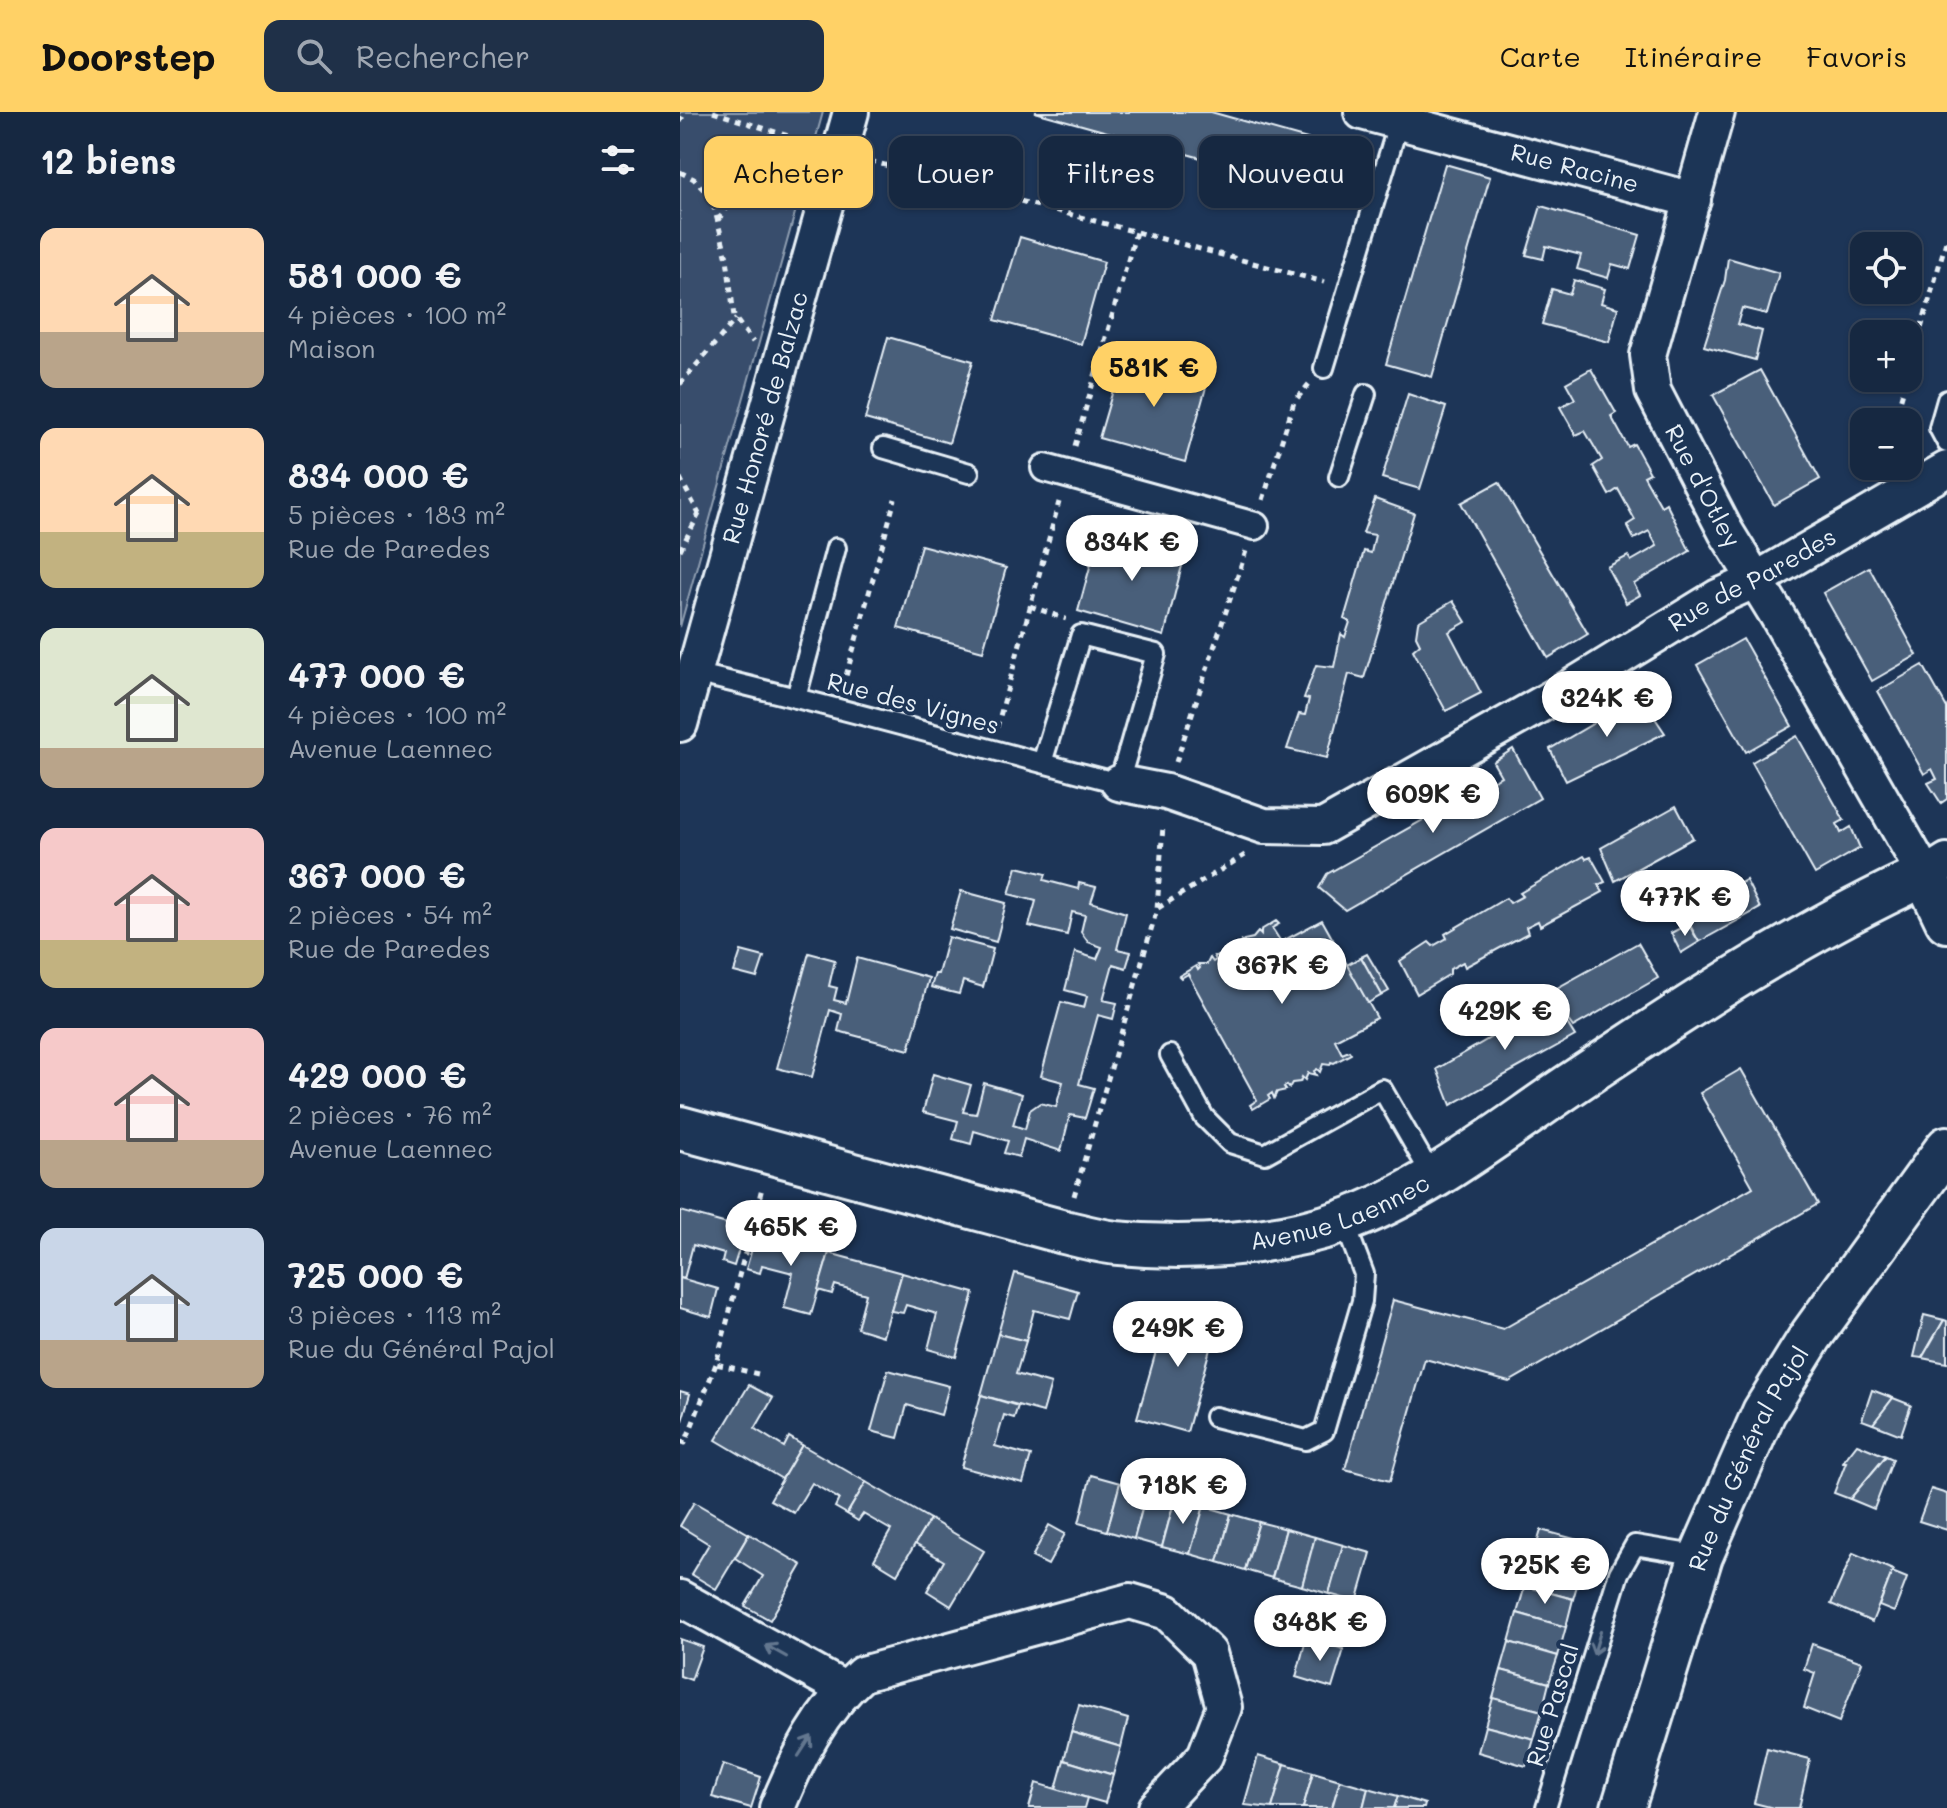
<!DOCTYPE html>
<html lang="fr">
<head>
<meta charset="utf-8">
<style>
	:root { --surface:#162841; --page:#1f3048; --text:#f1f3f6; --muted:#9ea6b1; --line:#35445a; --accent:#ffd166 }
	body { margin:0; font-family:Mali,sans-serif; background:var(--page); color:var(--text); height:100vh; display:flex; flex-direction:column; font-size:30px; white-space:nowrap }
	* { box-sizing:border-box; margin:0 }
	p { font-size:26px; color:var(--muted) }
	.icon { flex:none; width:44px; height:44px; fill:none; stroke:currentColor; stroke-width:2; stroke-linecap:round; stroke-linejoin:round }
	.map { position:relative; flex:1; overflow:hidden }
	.side { display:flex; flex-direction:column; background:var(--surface); width:680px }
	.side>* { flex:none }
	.top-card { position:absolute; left:24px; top:24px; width:760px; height:72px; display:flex; gap:16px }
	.buttons { position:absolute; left:1170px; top:120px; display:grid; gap:16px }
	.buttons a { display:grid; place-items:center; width:72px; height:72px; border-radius:16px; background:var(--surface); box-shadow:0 2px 6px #0004,0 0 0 2px var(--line); font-size:40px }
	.price { position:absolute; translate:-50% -68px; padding:0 18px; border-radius:28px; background:#fff; color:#222; font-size:26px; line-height:52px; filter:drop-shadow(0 2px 4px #0008) }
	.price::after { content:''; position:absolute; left:50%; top:48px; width:24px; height:18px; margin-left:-12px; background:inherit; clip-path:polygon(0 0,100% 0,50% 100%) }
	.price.selected { background:var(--accent); color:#111 }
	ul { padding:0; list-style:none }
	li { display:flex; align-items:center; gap:24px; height:200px; padding:0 40px }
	li span { display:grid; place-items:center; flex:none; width:224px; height:160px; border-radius:16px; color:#555 }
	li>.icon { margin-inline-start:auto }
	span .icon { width:96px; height:96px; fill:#fffc; stroke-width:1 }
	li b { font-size:34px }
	h2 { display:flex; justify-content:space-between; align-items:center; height:96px; padding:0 40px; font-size:34px }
	.pill { padding:0 28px; border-radius:16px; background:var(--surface); box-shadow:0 2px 6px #0004,0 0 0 2px var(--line); font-size:28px; line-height:72px }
	.pill.selected { background:var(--accent); color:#111 }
	header { display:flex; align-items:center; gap:48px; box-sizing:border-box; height:112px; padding:0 40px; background:var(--accent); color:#111 }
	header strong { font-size:38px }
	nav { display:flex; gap:44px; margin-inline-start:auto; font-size:28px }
	.search { width:560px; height:72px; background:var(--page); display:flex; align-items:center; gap:20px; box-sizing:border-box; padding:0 28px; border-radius:16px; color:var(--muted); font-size:30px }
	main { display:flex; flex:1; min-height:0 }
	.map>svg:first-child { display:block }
	.green { fill:#374d6c; stroke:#909fb2; stroke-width:2 }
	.building { fill:#495e7a; stroke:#e8f1f8; stroke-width:2 }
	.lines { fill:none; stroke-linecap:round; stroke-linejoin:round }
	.service-casing { stroke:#e8f1f8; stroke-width:24 }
	.pedestrian-casing { stroke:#e8f1f8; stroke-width:32 }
	.minor-casing { stroke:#e8f1f8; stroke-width:40 }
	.tertiary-casing { stroke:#e8f1f8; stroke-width:48 }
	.path { stroke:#e8f1f8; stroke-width:5; stroke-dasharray:6 6; stroke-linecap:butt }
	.service { stroke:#1d3557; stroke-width:18 }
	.pedestrian { stroke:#1d3557; stroke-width:26 }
	.minor { stroke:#1d3557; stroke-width:34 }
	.tertiary { stroke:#1d3557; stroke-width:42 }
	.oneway { stroke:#64778f }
	.labels { text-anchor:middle; stroke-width:8; stroke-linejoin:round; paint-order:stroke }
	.street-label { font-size:24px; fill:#e8f1f8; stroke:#1d3557 }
</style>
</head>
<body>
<header>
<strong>Doorstep</strong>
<div class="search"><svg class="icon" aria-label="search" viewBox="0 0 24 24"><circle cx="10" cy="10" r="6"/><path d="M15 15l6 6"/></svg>Rechercher</div>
<nav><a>Carte</a><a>Itinéraire</a><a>Favoris</a></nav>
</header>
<main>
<section class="side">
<h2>12 biens<svg class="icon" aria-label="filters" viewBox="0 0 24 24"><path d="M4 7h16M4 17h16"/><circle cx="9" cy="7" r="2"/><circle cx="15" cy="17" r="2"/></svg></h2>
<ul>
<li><span style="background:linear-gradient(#ffd9b3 65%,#b9a48a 0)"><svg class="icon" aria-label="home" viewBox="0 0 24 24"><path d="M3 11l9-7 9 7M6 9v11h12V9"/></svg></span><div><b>581 000 €</b><p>4 pièces · 100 m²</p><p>Maison</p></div></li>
<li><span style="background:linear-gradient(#ffd9b3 65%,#c2b280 0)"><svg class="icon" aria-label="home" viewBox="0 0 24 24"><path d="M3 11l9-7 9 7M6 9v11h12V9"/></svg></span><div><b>834 000 €</b><p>5 pièces · 183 m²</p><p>Rue de Paredes</p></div></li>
<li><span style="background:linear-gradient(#dfe7d0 75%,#b9a48a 0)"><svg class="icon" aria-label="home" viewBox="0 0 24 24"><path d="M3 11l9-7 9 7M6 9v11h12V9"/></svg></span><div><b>477 000 €</b><p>4 pièces · 100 m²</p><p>Avenue Laennec</p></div></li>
<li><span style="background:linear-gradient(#f6c9c9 70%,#c2b280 0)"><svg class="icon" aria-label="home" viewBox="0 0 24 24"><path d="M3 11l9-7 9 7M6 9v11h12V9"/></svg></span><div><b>367 000 €</b><p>2 pièces · 54 m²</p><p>Rue de Paredes</p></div></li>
<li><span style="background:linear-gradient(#f6c9c9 70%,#b9a48a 0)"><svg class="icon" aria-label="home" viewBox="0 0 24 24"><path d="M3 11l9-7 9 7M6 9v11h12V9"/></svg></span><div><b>429 000 €</b><p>2 pièces · 76 m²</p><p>Avenue Laennec</p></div></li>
<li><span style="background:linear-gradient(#c9d6e8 70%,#b9a48a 0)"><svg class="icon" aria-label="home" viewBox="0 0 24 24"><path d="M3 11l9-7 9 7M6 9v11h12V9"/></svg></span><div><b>725 000 €</b><p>3 pièces · 113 m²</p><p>Rue du Général Pajol</p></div></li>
</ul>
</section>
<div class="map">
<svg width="1267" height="1696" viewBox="0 0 1267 1696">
	<rect width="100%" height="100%" fill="#1d3557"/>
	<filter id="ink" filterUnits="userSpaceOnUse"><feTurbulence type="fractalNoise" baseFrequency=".0125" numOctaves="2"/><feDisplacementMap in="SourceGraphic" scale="16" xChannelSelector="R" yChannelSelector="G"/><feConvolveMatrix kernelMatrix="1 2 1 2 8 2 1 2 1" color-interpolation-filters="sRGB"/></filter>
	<g filter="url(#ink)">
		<path class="green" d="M0,0H143L0,515Z"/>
		<g class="building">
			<path d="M355,0H531L681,42L669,87Z"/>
			<path d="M765,52L810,65L752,265L706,252Z"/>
			<path d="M861,94L960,123L950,157L932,152L928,166L897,157L901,143L866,134L863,147L846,143Z"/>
			<path d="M340,125L424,150L401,232L315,208Z"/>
			<path d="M1048,146L1099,161L1087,202L1062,196L1057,212L1082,219L1075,248L1024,234L1045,168Z"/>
			<path d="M894,168L925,177L921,191L938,196L929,230L862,212L872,177L890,182Z"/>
			<path d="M208,225L293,249L269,331L185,307Z"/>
			<path d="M443,244L528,268L505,350L419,326Z"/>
			<path d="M911,257L936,301L931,304L948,335L954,332L970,361L964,364L981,394L986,391L1010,439L954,472L960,483L946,491L927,455L948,444L951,449L977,434L969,419L954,427L947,413L955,408L938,377L929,383L913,354L922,348L905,319L896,323L880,295L895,287L886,271Z"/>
			<path d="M1080,258L1140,367L1094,393L1033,283Z"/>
			<path d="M728,282L766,295L740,377L702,366Z"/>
			<path d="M819,370L908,522L868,546L781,391Z"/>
			<path d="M695,387L734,401L684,566L669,562L647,646L607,637L619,602L625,603L629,587L624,586L636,553L654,555L661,522L665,525L670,510L664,507L684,439L691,441L695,423L683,421Z"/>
			<path d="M420,418L505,442L484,524L398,499Z"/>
			<path d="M241,433L326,456L303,539L218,516Z"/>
			<path d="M1189,455L1237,543L1192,569L1143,481Z"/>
			<path d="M773,489L786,510L769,520L801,581L766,599L733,538L740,532L736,524L738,510Z"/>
			<path d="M1063,527L1112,614L1066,640L1017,553Z"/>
			<path d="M1243,553L1267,596V687L1261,691L1248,671L1257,667L1252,657L1244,662L1198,579Z"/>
			<path d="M960,584L985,621L886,669L870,637Z"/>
			<path d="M1117,624L1164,708L1157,712L1161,721L1171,715L1180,736L1135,762L1072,650Z"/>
			<path d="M833,637L860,686L665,798L639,776L647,762L821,664L813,650Z"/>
			<path d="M996,694L1013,726L935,769L921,736Z"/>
			<path d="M904,744L906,747L911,745L925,770L918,773L923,780L860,814L858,809L846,815L848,821L785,855L783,850L770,857V862L737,882L720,849L749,830L753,834L767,826L765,822L826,786L830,791L843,784L840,781Z"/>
			<path d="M337,755L366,762L364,768L398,777L399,771L416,775L411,790L446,801L437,837L451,840L446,856L433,852L423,888L437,891L433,907L418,903L399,972L414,976L405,1006L390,1003L381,1039L344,1027L339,1045L324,1041L328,1029L294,1019L291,1032L273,1027L278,1009L243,1000L253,962L291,973L283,1000L296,1002L304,971L342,982L333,1013L345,1017L350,998L360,991L376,995L383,970L361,964L381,890L404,896L407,884L385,878L395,840L417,847L422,835L408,830L401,820L405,803L392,800L387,823L349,814L356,789L329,782Z"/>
			<path d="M1066,768L1080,796L1019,830L1004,802Z"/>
			<path d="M281,779L326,791L316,830L270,817Z"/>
			<path d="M642,808L697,906L655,928L662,942L669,939L671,942L654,951L651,950L650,953L643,952L640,960L637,957L634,959L636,963L628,961L625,968L622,965L620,970L612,971L609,976L607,973L604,975L606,978L597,980L594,986L592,981L588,984L590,987L573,997L570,993L577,988L508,862L501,866L499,864L516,854L518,858L520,856L518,852H527L530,846L533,850L536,848L534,844H543L546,837L549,841L552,839L550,835H557L562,829L565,832L564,828L573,826L578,820L581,823V818L596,809L599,812L592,816L601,830Z"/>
			<path d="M1008,812L1019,830L1001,841L991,821Z"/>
			<path d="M268,825L313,837L303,875L283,869L279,882L251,875L255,862H258Z"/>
			<path d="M958,831L978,866L893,915L868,881Z"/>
			<path d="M61,839L84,845L77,866L54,860Z"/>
			<path d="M129,841L155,848L149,874L157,876L154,888L166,891L177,846L249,866L229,938L158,919L162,902L150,898L132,965L97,956Z"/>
			<path d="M687,842L709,879L702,883L681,845Z"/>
			<path d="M681,845L702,883L688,891L667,853Z"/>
			<path d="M873,889L895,924L771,993L757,957Z"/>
			<path d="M1061,957L1138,1092L829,1270L745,1247L710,1369L665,1357L713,1188L823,1217L1073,1075L1020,981Z"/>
			<path d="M0,1099L65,1117L54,1154L42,1150L44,1142L13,1133L4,1167L0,1166Z"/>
			<path d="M77,1120L149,1141L131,1203L104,1196L113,1161L82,1153L80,1161L66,1157Z"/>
			<path d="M149,1141L222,1161L203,1224L177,1216L186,1182L155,1173L152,1182L138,1178Z"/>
			<path d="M222,1161L294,1181L276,1245L248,1237L257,1202L226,1193L223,1201L211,1199Z"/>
			<path d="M335,1161L398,1179L390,1207L354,1198L346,1229L318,1222Z"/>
			<path d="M0,1166L38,1177L31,1205L0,1196Z"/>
			<path d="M489,1194L538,1208L507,1320L457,1306Z"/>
			<path d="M1244,1203L1264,1208L1242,1246L1234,1245Z"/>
			<path d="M1264,1208L1267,1209V1251L1242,1246Z"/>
			<path d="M318,1222L346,1229L336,1262L371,1272L363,1300L301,1283Z"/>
			<path d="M208,1258L269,1274L261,1303L227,1293L218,1326L191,1319Z"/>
			<path d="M69,1273L93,1286L75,1317L104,1335L109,1325L122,1333L102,1367L36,1328Z"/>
			<path d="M1192,1278L1213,1286L1193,1312L1182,1308Z"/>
			<path d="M0,1279L10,1282L2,1309H0Z"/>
			<path d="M301,1283L338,1294L334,1306L324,1303L315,1334L351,1344L343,1371L281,1355Z"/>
			<path d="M1213,1286L1231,1293L1221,1323L1193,1312Z"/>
			<path d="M1177,1332L1206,1344L1170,1387L1154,1381L1166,1350H1163Z"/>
			<path d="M122,1333L186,1370L167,1402L155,1395L159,1387L132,1371L114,1401L90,1388Z"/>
			<path d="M1206,1344L1213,1347L1194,1397L1170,1387Z"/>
			<path d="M411,1363L440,1371L427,1419L399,1411Z"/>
			<path d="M186,1370L250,1407L217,1462L194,1448L211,1418L183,1402L178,1409L167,1402Z"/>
			<path d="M440,1371L467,1379L454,1427L427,1419Z"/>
			<path d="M1251,1377L1267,1382V1418L1239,1409Z"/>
			<path d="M467,1379L495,1386L482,1435L454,1427Z"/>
			<path d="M495,1386L524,1394L510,1442L482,1435Z"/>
			<path d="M14,1390L69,1422L36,1477L11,1462L29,1432L0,1414Z"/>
			<path d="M524,1394L551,1402L538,1450L510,1442Z"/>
			<path d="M551,1402L579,1410L565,1458L538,1450Z"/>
			<path d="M250,1407L304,1439L271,1494L247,1479L264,1449L235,1432Z"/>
			<path d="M579,1410L606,1417L592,1466L565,1458Z"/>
			<path d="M369,1413L385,1422L368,1453L352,1445Z"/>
			<path d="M606,1417L635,1425L622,1474L592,1466Z"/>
			<path d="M861,1418L909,1431L901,1460L853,1446Z"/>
			<path d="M69,1422L122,1453L90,1508L65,1494L83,1464L55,1446Z"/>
			<path d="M635,1425L663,1433L649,1482L622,1474Z"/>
			<path d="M663,1433L691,1441L677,1490L649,1482Z"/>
			<path d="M1173,1441L1213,1458L1192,1510L1151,1492Z"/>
			<path d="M853,1446L901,1460L893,1487L845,1474Z"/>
			<path d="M1212,1460L1227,1466L1214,1500L1199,1494Z"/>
			<path d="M845,1474L893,1487L886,1515L837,1501Z"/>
			<path d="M837,1501L886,1515L878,1544L829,1530Z"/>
			<path d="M0,1527L23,1535L11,1568L0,1564Z"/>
			<path d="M626,1527L664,1537L652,1576L616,1565Z"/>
			<path d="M829,1530L878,1544L869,1571L821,1558Z"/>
			<path d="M1132,1532L1182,1550L1159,1610L1124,1596L1135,1561L1124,1557Z"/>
			<path d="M821,1558L869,1571L862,1599L813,1586Z"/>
			<path d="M813,1586L862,1599L854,1627L805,1614Z"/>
			<path d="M399,1593L448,1607L441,1635L391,1620Z"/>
			<path d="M805,1614L854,1627L846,1654L798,1640Z"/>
			<path d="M391,1620L441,1635L433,1663L384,1648Z"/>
			<path d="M1087,1636L1130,1647L1119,1696H1094L1074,1691Z"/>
			<path d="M578,1644L605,1652L592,1696L564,1693Z"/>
			<path d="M384,1648L433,1663L425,1691L376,1677Z"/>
			<path d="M43,1652L81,1665L71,1696L32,1685Z"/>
			<path d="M605,1652L633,1660L623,1696H592Z"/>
			<path d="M633,1660L660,1668L652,1696H623Z"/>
			<path d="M660,1668L688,1676L683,1696H652Z"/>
			<path d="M356,1671L407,1686L404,1696H349Z"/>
			<path d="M688,1676L718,1684L714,1696H683Z"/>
			<path d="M718,1684L745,1692L744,1696H714Z"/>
		</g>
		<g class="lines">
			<g class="service-casing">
				<g id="service">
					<path d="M644,256L719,9"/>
					<path d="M1267,288L1259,316L1267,331"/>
					<path d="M203,336L289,361"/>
					<path d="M659,365L686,282"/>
					<path d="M14,561C157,594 298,635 439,671L476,542L401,523L362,651"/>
					<path d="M116,586L156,436"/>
					<path d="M490,943L524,1005L550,1031L585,1042L702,977L752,1064"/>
					<path d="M535,1305L626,1328L644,1319L682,1189L684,1162L664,1109"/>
					<path d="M866,1696L939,1461L955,1433L1021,1444"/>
				</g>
			</g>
			<g class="pedestrian-casing">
				<path id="pedestrian" d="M365,356L575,414"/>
			</g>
			<g class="minor-casing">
				<g id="minor">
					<path id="s1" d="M682,0L1013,88"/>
					<path id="s2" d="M1037,0L968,243L973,279L1046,420L1097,503L1245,763L1267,749"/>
					<path id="s3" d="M0,612L171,0"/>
					<path id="s4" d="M439,671L486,680L584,714L643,715L883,580L1038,485L1076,468L1267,357"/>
					<path d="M0,1486L164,1577"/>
					<path d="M97,1696C118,1645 140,1599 182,1562L450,1489L487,1500L529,1541L544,1595L525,1644L476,1696"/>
				</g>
			</g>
			<g class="tertiary-casing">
				<g id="tertiary">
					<path id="s5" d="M0,1016L384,1120C401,1124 419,1129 437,1131C508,1138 597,1133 664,1109C742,1082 819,1021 887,975C1002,898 1118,821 1245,763L1267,809"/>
					<path id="s6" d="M943,1696L1021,1444L1084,1300L1131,1224L1267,1036"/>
				</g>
			</g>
			<g class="path">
				<path d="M33,0L130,31"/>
				<path d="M0,10L5,0"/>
				<path d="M190,49L644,170"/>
				<path d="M0,60L14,67L32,87L47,146L54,205L73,230"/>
				<path d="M38,108L102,22"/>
				<path d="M1228,262L1267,126"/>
				<path d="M0,272L56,207"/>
				<path d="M1214,310L1227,266"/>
				<path d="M395,334L456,120"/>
				<path d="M0,366L19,402L25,403"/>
				<path d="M583,388L614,290L629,272"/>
				<path d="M0,438L19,402"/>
				<path d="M350,494L386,507"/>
				<path d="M163,575L215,387"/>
				<path d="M317,615L379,390"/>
				<path d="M496,650L566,439"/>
				<path d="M478,796L565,743"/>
				<path d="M394,1084L477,797L483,714"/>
				<path d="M78,1262L36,1252L82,1076"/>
				<path d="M0,1329L5,1331L36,1252"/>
			</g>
			<use href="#service" class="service"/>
			<use href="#pedestrian" class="pedestrian"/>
			<use href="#minor" class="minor"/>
			<use href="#tertiary" class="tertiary"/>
		</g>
		<defs><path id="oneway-shaft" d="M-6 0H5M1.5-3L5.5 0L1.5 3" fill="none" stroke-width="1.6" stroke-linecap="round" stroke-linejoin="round" transform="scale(2)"/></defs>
		<g class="oneway">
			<use href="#oneway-shaft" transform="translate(917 1531) rotate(107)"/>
			<use href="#oneway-shaft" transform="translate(96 1539) rotate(-151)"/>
			<use href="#oneway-shaft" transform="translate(125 1634) rotate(-57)"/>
		</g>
	</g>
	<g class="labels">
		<g class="street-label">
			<text dy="8" stroke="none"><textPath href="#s1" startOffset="220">Rue Racine</textPath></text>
			<text dy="8" stroke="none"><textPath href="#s3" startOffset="318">Rue Honoré de Balzac</textPath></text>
			<text dy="8" stroke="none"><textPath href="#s2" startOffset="396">Rue d'Otley</textPath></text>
			<text dy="8" stroke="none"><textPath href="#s4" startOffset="706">Rue de Paredes</textPath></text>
			<text transform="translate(233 592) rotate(15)" y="8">Rue des Vignes</text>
			<text dy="8" stroke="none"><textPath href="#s5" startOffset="680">Avenue Laennec</textPath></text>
			<text dy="8" stroke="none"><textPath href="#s6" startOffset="372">Rue du Général Pajol</textPath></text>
			<text transform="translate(873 1593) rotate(-73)" y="8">Rue Pascal</text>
		</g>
	</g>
</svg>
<div class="buttons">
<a><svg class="icon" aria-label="locate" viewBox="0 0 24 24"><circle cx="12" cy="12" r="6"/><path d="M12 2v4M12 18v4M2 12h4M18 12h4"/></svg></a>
<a>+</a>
<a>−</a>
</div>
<b class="price selected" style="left:474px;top:297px">581K €</b>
<b class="price" style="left:452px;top:471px">834K €</b>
<b class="price" style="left:927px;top:627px">324K €</b>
<b class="price" style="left:753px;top:723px">609K €</b>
<b class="price" style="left:1005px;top:826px">477K €</b>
<b class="price" style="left:602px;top:894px">367K €</b>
<b class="price" style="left:825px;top:940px">429K €</b>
<b class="price" style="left:111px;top:1156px">465K €</b>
<b class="price" style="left:498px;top:1257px">249K €</b>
<b class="price" style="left:503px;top:1414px">718K €</b>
<b class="price" style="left:865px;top:1494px">725K €</b>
<b class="price" style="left:640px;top:1551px">348K €</b>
<div class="top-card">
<a class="pill selected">Acheter</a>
<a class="pill">Louer</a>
<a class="pill">Filtres</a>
<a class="pill">Nouveau</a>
</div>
</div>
</main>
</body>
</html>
